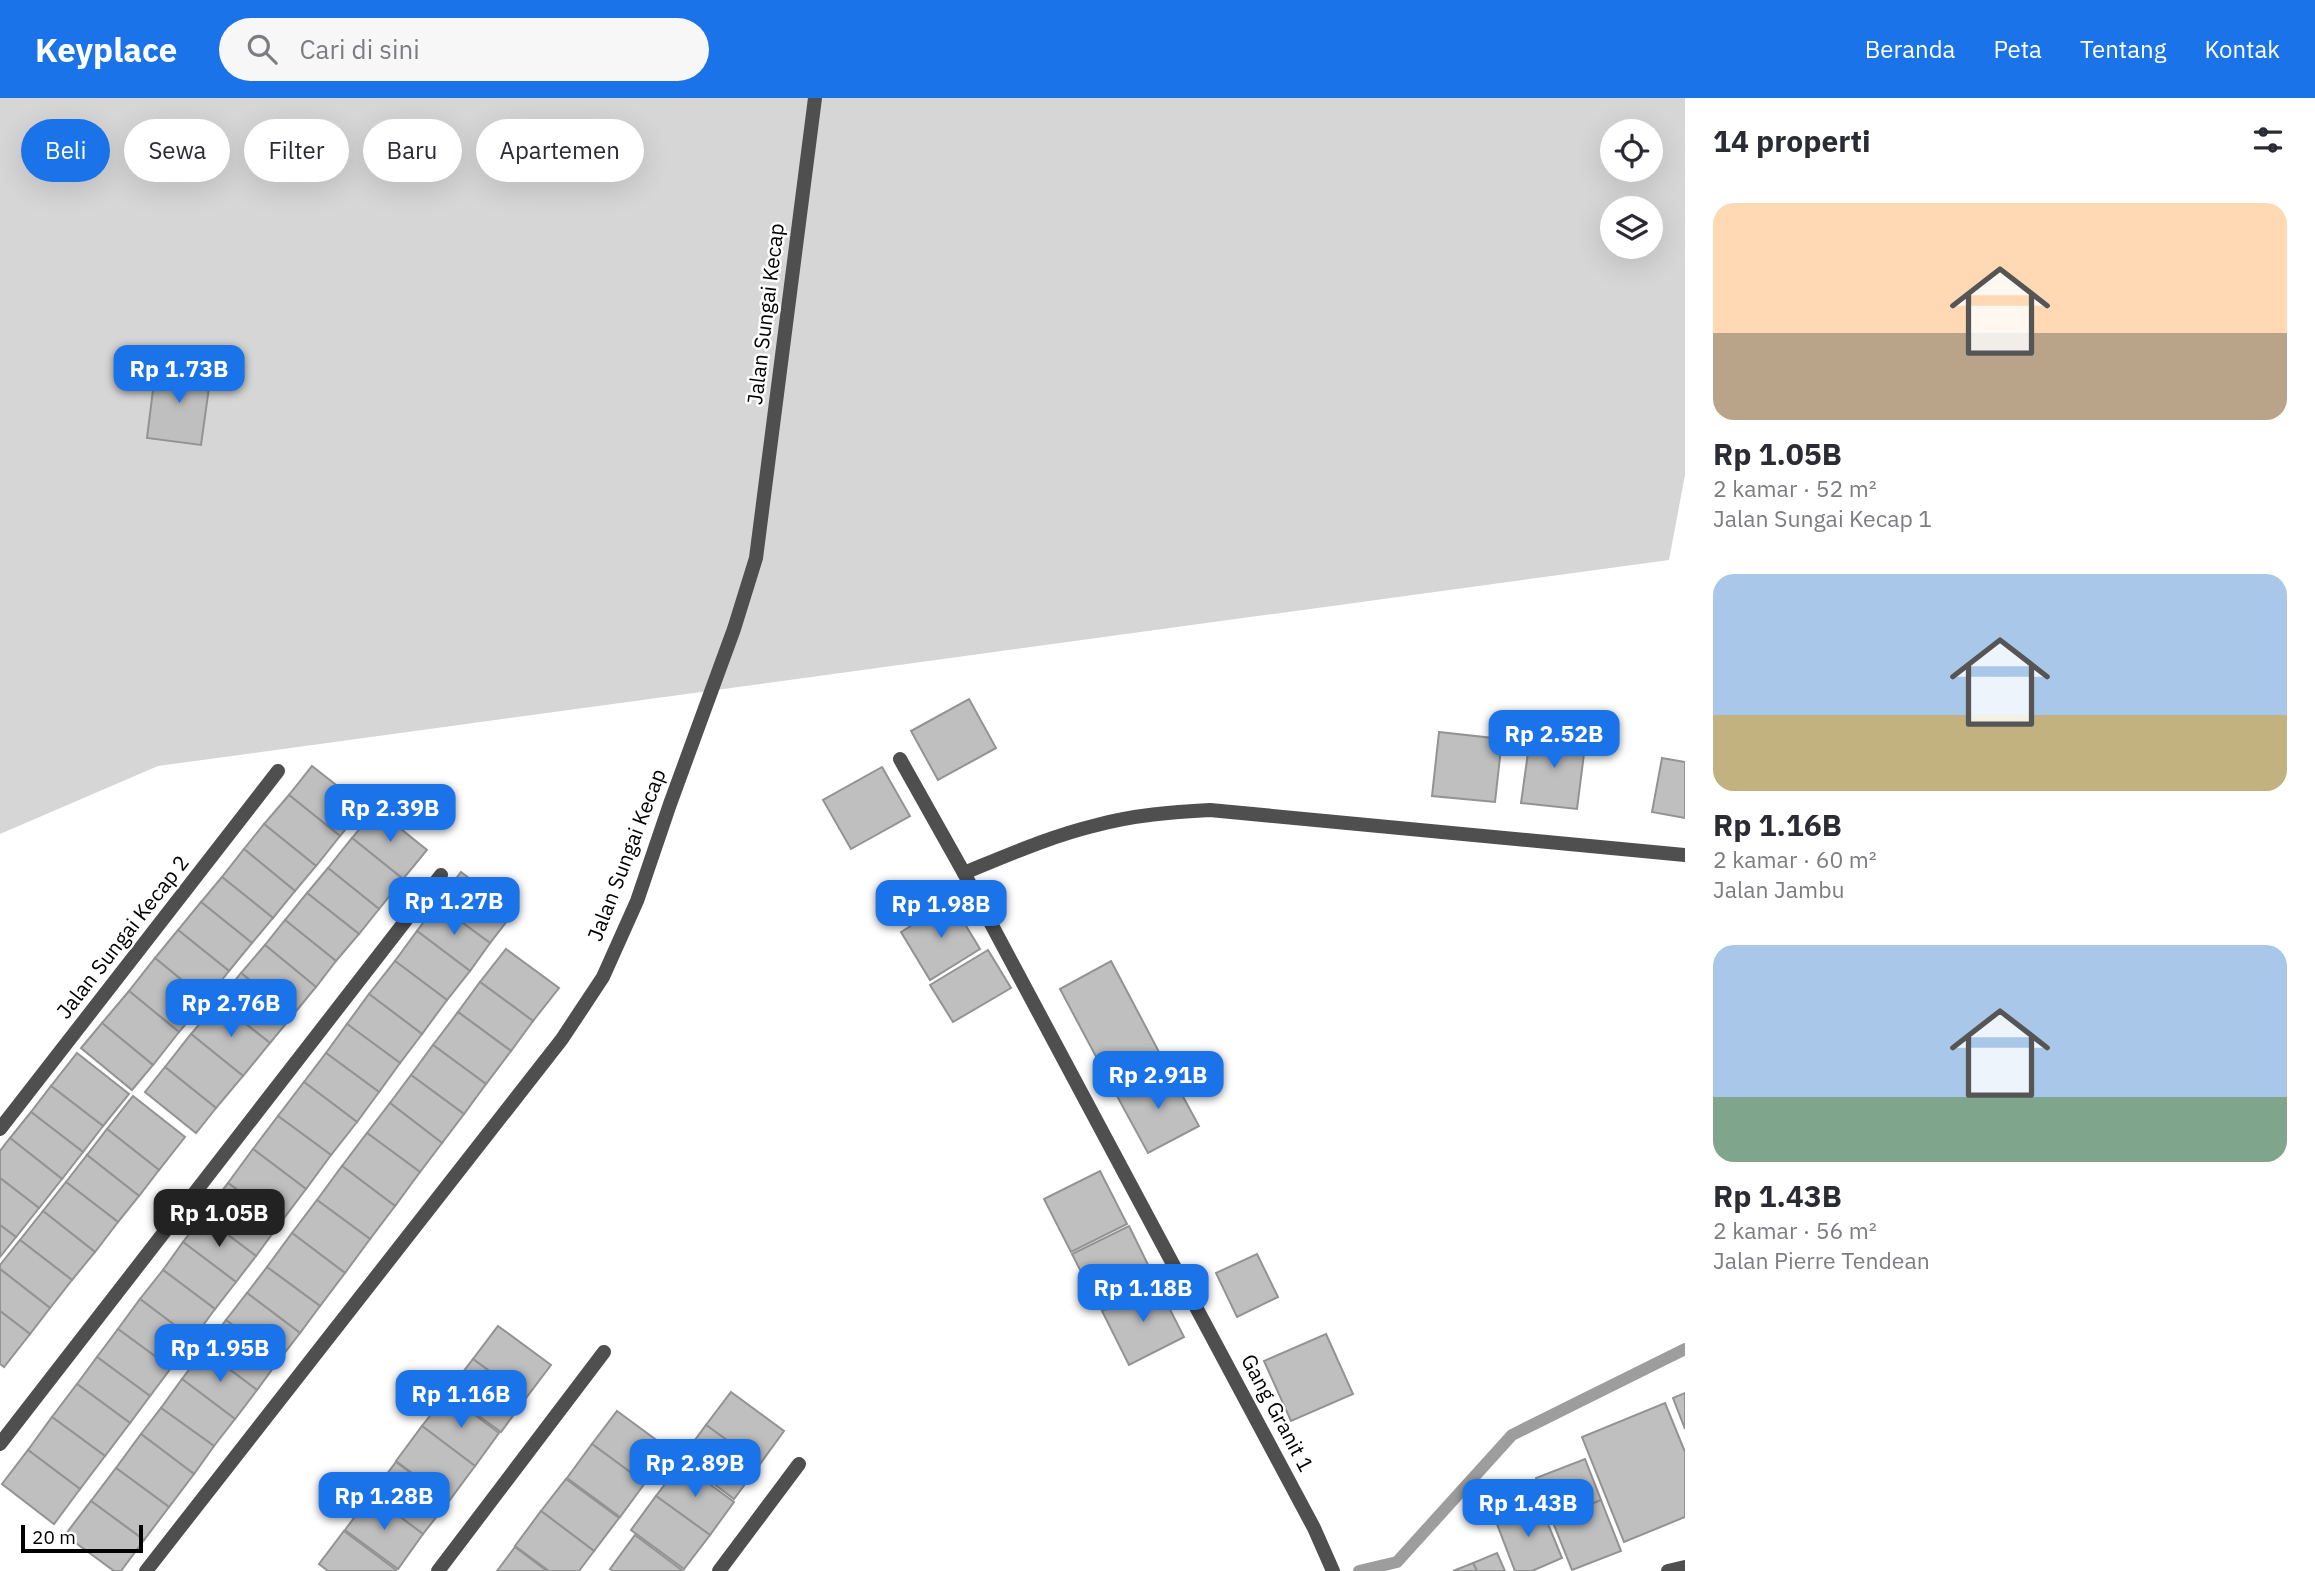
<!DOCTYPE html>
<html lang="id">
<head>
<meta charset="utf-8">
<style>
	:root { --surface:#fff; --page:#f7f7f7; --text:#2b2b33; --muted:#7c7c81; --accent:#1a73e8 }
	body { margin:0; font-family:"IBM Plex Sans",sans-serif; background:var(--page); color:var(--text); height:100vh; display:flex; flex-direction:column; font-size:26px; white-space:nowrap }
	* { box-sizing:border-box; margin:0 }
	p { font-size:23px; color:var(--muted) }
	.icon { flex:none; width:38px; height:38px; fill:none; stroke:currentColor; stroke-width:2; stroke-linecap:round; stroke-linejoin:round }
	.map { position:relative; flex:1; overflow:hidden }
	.side { display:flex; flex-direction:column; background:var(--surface); width:630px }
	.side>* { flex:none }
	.top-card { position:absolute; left:21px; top:21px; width:665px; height:63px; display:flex; gap:14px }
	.tools { position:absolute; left:1600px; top:21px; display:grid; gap:14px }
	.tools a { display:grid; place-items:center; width:63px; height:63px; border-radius:50%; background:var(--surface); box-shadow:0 7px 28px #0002; font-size:35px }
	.scale { position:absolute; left:21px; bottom:18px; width:122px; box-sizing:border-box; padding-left:7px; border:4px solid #000; border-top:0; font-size:19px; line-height:24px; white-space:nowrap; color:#000; -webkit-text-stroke:5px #fff; paint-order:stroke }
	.price { position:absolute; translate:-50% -60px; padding:0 16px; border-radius:14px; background:var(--accent); color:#fff; font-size:23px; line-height:46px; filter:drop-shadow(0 2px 4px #0008) }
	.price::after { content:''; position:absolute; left:50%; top:42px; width:21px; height:16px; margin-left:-10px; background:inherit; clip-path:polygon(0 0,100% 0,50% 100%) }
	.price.current { background:#222; color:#fff }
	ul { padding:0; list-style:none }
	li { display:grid; align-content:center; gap:14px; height:371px; padding:0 28px }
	li span { display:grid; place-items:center; height:217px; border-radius:21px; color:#555 }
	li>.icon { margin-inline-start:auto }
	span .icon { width:126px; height:126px; fill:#fffc; stroke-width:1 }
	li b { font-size:30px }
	h2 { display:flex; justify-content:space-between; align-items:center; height:84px; padding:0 28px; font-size:30px }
	.pill { padding:0 24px; border-radius:32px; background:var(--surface); box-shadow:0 7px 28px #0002; font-size:24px; line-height:63px }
	.pill.current { background:var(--accent); color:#fff }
	header { display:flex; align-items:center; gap:42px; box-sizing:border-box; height:98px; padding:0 35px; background:var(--accent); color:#fff }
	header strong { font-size:33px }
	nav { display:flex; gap:38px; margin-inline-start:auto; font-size:24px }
	.search { width:490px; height:63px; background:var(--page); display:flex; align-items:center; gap:18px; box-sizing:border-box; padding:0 24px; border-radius:38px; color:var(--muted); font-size:26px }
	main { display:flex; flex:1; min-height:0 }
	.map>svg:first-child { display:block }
	.green { fill:#d6d6d6; fill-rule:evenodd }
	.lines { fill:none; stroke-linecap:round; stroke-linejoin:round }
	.stream { stroke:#9d9d9d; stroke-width:12 }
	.building { fill:#bfbfbf; stroke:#939393; stroke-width:2 }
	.minor { stroke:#4f4f4f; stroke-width:14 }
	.tertiary { stroke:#4f4f4f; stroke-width:14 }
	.labels { text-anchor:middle; stroke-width:5; stroke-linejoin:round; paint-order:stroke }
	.street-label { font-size:21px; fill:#000; stroke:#fff }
</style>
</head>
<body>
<header>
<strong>Keyplace</strong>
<div class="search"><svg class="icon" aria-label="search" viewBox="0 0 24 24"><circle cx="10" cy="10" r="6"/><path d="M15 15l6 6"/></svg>Cari di sini</div>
<nav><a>Beranda</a><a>Peta</a><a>Tentang</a><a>Kontak</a></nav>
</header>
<main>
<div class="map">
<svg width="1685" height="1473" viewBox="0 0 1685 1473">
	<rect width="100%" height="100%" fill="#fff"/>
	<path class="green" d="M0,0H1685V377L1669,462L158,668L0,736ZM1612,33H1650V72H1612ZM1612,110H1650V149H1612Z"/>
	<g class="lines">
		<path class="stream" d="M1359,1473L1397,1464L1512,1337L1685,1251"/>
	</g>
	<g class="building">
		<path d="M156,268L211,275L201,347L147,340Z"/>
		<path d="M969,601L996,650L938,682L911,633Z"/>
		<path d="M1531,633L1586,640L1577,711L1521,705Z"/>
		<path d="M1439,634L1502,641L1495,704L1432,698Z"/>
		<path d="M1662,660L1685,664V720L1652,714Z"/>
		<path d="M312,668L364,709L340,738L289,697Z"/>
		<path d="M882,669L910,718L851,751L823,702Z"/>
		<path d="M289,697L340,738L316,768L264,726Z"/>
		<path d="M376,711L427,752L403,781L352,740Z"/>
		<path d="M264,726L316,768L295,793L244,751Z"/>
		<path d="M352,740L403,781L379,811L328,770Z"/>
		<path d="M244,751L295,793L273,820L222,779Z"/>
		<path d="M328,770L379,811L359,836L307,795Z"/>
		<path d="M461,774L514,814L490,845L437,806Z"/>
		<path d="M222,779L273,820L252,845L201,804Z"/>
		<path d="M307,795L359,836L336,863L285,822Z"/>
		<path d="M951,803L980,851L930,882L901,834Z"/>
		<path d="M201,804L252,845L229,873L178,832Z"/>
		<path d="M437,806L490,845L470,873L417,833Z"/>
		<path d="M285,822L336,863L316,889L265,847Z"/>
		<path d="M178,832L229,873L206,902L155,860Z"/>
		<path d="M417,833L470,873L447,902L395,863Z"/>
		<path d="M265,847L316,889L293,917L241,875Z"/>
		<path d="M506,851L559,890L533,923L480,884Z"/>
		<path d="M988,852L1011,890L953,924L930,887Z"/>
		<path d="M155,860L206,902L179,934L129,893Z"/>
		<path d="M395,863L447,902L422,936L369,896Z"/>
		<path d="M1111,863L1168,971L1117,998L1060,891Z"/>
		<path d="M241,875L293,917L270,945L218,904Z"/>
		<path d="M480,884L533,923L511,953L458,914Z"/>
		<path d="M129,893L179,934L153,967L102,925Z"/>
		<path d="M369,896L422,936L400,965L347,926Z"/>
		<path d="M218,904L270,945L243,978L191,936Z"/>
		<path d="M458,914L511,953L486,986L433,947Z"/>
		<path d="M102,925L153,967L132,992L81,950Z"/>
		<path d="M347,926L400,965L379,994L326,955Z"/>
		<path d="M191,936L243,978L216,1010L165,969Z"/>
		<path d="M433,947L486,986L464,1016L411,977Z"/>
		<path d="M77,955L129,996L103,1028L51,988Z"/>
		<path d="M326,955L379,994L357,1024L304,984Z"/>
		<path d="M165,969L216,1010L196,1035L145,994Z"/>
		<path d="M1168,971L1199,1028L1148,1055L1117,998Z"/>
		<path d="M411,977L464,1016L442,1045L390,1005Z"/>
		<path d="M304,984L357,1024L331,1057L278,1018Z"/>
		<path d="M51,988L103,1028L83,1054L31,1014Z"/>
		<path d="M133,998L185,1039L159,1072L107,1031Z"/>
		<path d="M390,1005L442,1045L420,1074L367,1035Z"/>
		<path d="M31,1014L83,1054L62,1081L10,1040Z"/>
		<path d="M278,1018L331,1057L306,1091L253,1051Z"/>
		<path d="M107,1031L159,1072L139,1098L87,1057Z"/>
		<path d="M367,1035L420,1074L395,1108L342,1068Z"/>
		<path d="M10,1040L62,1081L39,1110L0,1080V1053Z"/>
		<path d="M253,1051L306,1091L281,1124L228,1085Z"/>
		<path d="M87,1057L139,1098L118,1124L66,1084Z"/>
		<path d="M342,1068L395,1108L370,1141L317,1102Z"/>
		<path d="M1100,1073L1127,1126L1071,1154L1044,1101Z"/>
		<path d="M0,1080L39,1110L16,1139L0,1127Z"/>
		<path d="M66,1084L118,1124L95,1154L43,1113Z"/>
		<path d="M228,1085L281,1124L256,1158L203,1118Z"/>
		<path d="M317,1102L370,1141L345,1175L292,1135Z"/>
		<path d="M43,1113L95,1154L72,1182L20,1142Z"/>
		<path d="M203,1118L256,1158L236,1184L183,1144Z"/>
		<path d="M0,1127L16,1139L0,1159Z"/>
		<path d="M1129,1128L1156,1183L1100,1211L1072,1156Z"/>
		<path d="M292,1135L345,1175L320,1208L267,1169Z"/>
		<path d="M20,1142L72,1182L50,1210L0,1171V1167Z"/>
		<path d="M183,1144L236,1184L215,1211L163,1172Z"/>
		<path d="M1257,1156L1278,1199L1237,1219L1216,1175Z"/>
		<path d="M267,1169L320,1208L300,1235L247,1195Z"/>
		<path d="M0,1171L50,1210L30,1236L0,1213Z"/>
		<path d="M163,1172L215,1211L193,1241L140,1201Z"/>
		<path d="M1157,1186L1184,1239L1129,1267L1102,1213Z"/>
		<path d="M247,1195L300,1235L279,1262L226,1222Z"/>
		<path d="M140,1201L193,1241L171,1270L118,1231Z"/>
		<path d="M0,1213L30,1236L4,1269L0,1266Z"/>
		<path d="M226,1222L279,1262L257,1292L204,1252Z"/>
		<path d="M498,1228L551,1267L526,1300L473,1261Z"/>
		<path d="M118,1231L171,1270L150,1298L97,1259Z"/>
		<path d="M1326,1236L1353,1296L1291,1323L1264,1263Z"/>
		<path d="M204,1252L257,1292L235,1321L182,1281Z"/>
		<path d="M97,1259L150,1298L130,1325L77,1286Z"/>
		<path d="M473,1261L526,1300L501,1334L447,1295Z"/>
		<path d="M182,1281L235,1321L214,1348L161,1310Z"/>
		<path d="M77,1286L130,1325L105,1358L52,1319Z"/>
		<path d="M731,1294L784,1333L760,1366L706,1327Z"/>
		<path d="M1685,1295V1331L1673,1300Z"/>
		<path d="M447,1296L499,1335L475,1368L422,1328Z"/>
		<path d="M1665,1305L1685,1354V1419L1624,1444L1582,1339Z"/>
		<path d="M161,1310L214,1348L194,1376L141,1336Z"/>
		<path d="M617,1313L670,1352L645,1385L592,1346Z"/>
		<path d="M52,1319L105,1358L80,1391L28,1352Z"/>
		<path d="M706,1327L760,1366L734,1401L681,1361Z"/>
		<path d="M422,1328L475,1368L449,1403L396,1363Z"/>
		<path d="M141,1336L194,1376L169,1409L116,1370Z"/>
		<path d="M592,1346L645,1385L620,1419L567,1380Z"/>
		<path d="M28,1352L80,1391L54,1426L2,1386Z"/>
		<path d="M1585,1361L1601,1402L1552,1422L1536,1380Z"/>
		<path d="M396,1364L449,1403L423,1436L371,1397Z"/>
		<path d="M681,1365L734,1404L710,1437L656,1398Z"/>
		<path d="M116,1370L169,1409L144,1442L91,1403Z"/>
		<path d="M566,1381L619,1420L594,1453L541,1413Z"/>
		<path d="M371,1397L423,1436L398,1471L345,1432Z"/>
		<path d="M656,1398L710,1437L684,1471L631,1432Z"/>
		<path d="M1601,1402L1621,1453L1572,1472L1552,1422Z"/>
		<path d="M91,1403L144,1442L121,1473H114L65,1437Z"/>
		<path d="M1539,1404L1562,1460L1532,1473H1515L1495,1421Z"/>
		<path d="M541,1413L594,1453L579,1473H549L515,1448Z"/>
		<path d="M344,1433L396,1472V1473H328L319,1466Z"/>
		<path d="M635,1437L683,1473H613L610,1471Z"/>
		<path d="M515,1449L547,1473H497Z"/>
		<path d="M1497,1455L1505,1473H1477L1473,1465Z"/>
		<path d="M1473,1465L1477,1473H1453Z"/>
	</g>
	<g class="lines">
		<g class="minor">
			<path d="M900,661L964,775L1314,1430L1333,1473"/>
			<path d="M964,775C1008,757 1051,738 1097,727C1134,717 1172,714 1210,712L1685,757"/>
			<path d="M0,1031L278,673"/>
			<path d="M0,1346L441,777"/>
			<path d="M146,1473L562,941L603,879L637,803L670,706L734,531L756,460L815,0"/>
			<path d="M438,1473L604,1254"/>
			<path d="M719,1473L799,1366"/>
		</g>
		<path class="tertiary" d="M1668,1473L1685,1469"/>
	</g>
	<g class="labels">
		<g class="street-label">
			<text transform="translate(766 216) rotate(-83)" y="7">Jalan Sungai Kecap</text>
			<text transform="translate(627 757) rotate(-69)" y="7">Jalan Sungai Kecap</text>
			<text transform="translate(123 839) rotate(-52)" y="7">Jalan Sungai Kecap 2</text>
			<text transform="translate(1277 1315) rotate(62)" y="7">Gang Granit 1</text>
		</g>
	</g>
</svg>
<div class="tools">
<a><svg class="icon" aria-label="locate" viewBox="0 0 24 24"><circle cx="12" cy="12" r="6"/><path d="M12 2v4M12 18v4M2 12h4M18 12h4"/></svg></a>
<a><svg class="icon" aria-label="layers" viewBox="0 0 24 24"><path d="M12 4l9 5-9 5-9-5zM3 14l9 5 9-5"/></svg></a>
</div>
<div class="scale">20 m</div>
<b class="price" style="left:179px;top:307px">Rp 1.73B</b>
<b class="price" style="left:1554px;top:672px">Rp 2.52B</b>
<b class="price" style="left:390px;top:746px">Rp 2.39B</b>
<b class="price" style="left:454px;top:839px">Rp 1.27B</b>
<b class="price" style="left:941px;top:842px">Rp 1.98B</b>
<b class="price" style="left:231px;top:941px">Rp 2.76B</b>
<b class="price" style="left:1158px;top:1013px">Rp 2.91B</b>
<b class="price current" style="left:219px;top:1151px">Rp 1.05B</b>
<b class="price" style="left:1143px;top:1226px">Rp 1.18B</b>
<b class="price" style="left:220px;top:1286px">Rp 1.95B</b>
<b class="price" style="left:461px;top:1332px">Rp 1.16B</b>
<b class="price" style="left:695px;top:1401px">Rp 2.89B</b>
<b class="price" style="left:384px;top:1434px">Rp 1.28B</b>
<b class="price" style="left:1528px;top:1441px">Rp 1.43B</b>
<div class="top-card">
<a class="pill current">Beli</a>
<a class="pill">Sewa</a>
<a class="pill">Filter</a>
<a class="pill">Baru</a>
<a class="pill">Apartemen</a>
</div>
</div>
<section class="side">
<h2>14 properti<svg class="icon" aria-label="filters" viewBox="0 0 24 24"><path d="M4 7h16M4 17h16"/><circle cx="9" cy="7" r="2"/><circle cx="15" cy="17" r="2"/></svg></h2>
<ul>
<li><span style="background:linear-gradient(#ffd9b3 60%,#b9a48a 0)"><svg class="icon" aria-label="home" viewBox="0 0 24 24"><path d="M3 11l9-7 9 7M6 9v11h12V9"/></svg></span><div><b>Rp 1.05B</b><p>2 kamar · 52 m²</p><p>Jalan Sungai Kecap 1</p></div></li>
<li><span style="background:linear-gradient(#a9c7e8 65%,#c2b280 0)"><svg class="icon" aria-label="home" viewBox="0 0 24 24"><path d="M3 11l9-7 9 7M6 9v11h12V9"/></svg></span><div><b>Rp 1.16B</b><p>2 kamar · 60 m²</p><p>Jalan Jambu</p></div></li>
<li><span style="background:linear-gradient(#a9c7e8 70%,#7fa58c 0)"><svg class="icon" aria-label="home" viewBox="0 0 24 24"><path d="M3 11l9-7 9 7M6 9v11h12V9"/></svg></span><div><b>Rp 1.43B</b><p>2 kamar · 56 m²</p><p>Jalan Pierre Tendean</p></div></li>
</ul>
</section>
</main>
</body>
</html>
